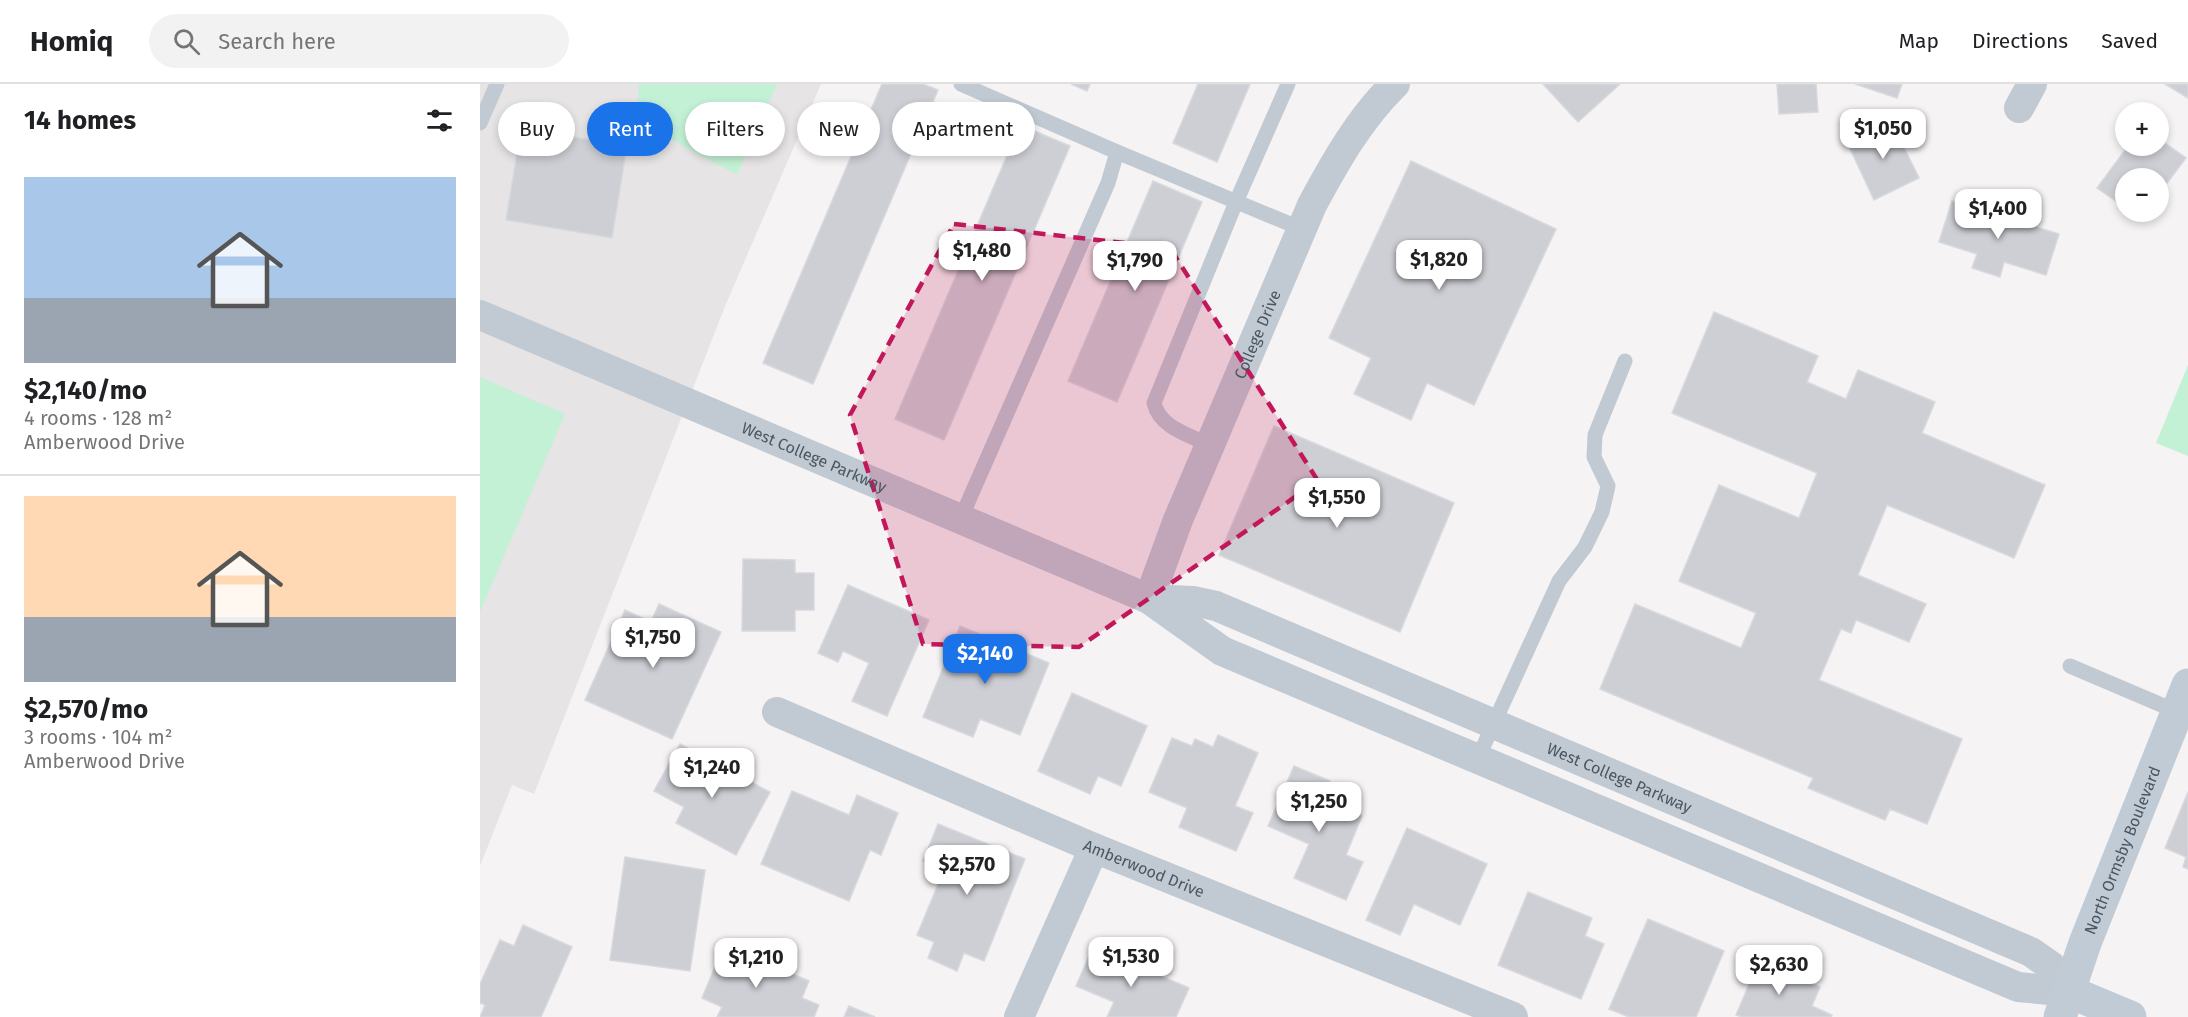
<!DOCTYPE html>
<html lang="en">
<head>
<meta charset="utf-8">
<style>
	:root { --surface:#fff; --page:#f2f2f2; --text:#202124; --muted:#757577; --line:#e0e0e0; --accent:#1a73e8 }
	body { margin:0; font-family:"Fira Sans",sans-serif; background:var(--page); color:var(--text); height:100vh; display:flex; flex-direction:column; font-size:22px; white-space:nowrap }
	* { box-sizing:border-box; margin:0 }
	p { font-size:20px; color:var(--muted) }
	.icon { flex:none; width:33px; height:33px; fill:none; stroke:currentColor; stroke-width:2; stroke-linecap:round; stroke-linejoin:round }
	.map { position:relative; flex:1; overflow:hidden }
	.sheet { display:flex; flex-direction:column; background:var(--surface); width:480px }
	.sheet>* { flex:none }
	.banner { position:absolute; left:18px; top:18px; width:570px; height:54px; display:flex; gap:12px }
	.controls { position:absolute; left:1635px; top:18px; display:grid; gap:12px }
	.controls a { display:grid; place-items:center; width:54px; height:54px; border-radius:50%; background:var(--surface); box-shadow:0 3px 9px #0003; font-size:30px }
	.price { position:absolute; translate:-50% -51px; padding:0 14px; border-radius:12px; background:#fff; color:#222; font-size:20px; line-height:39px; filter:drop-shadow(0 2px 3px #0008) }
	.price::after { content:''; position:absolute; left:50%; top:36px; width:18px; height:14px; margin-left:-9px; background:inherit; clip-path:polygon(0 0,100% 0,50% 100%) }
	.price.current { background:var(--accent); color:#fff }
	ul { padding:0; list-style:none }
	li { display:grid; align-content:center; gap:12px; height:318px; padding:0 24px }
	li+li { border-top:2px solid var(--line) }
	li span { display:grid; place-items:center; height:186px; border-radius:0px; color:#555 }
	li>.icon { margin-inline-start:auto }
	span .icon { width:108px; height:108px; fill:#fffc; stroke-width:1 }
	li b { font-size:26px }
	h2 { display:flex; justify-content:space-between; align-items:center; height:72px; padding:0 24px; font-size:26px }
	.pill { padding:0 21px; border-radius:27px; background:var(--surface); box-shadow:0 3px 9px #0003; font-size:21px; line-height:54px }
	.pill.current { background:var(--accent); color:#fff }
	header { display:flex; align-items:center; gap:36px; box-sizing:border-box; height:84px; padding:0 30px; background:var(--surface); border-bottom:2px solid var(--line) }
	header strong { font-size:28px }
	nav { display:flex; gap:33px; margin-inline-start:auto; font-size:21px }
	.search { width:420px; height:54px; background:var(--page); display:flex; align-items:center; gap:15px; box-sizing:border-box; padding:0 21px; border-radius:33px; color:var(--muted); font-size:22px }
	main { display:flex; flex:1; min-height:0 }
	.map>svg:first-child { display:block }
	.education { fill:#e6e4e5 }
	.green { fill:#c3f1d5 }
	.building { fill:#cdcfd5; stroke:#d7d9de; stroke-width:1.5 }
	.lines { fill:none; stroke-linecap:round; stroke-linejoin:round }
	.lane { stroke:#c1cad2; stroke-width:15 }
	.street { stroke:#c1cad2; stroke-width:30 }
	.secondary { stroke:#c1cbd6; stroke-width:33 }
	.marked { fill:#c2185b; fill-opacity:0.2; stroke:#c2185b; stroke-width:4.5; stroke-dasharray:12 8; stroke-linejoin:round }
	.labels { text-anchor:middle; stroke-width:4.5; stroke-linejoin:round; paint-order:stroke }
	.street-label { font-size:16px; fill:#4a5661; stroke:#fff }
</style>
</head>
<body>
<header>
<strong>Homiq</strong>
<div class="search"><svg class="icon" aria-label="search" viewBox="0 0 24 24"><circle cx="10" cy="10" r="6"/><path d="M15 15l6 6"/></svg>Search here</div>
<nav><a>Map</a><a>Directions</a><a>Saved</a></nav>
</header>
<main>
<section class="sheet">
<h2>14 homes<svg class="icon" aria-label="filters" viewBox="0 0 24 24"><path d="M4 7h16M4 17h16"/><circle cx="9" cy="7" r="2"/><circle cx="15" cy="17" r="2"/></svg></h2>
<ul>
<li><span style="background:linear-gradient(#a9c7e8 65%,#9aa5b1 0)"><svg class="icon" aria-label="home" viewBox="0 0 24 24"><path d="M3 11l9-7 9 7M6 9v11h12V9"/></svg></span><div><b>$2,140/mo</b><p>4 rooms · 128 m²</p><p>Amberwood Drive</p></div></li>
<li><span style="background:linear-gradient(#ffd9b3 65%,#9aa5b1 0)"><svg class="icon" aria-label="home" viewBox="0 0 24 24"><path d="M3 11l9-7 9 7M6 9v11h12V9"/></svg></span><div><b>$2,570/mo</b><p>3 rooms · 104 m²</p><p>Amberwood Drive</p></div></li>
</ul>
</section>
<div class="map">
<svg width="1708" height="933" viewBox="0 0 1708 933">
	<rect width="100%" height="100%" fill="#f5f3f3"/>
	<path class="education" d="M0,0H341L246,220L54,710L32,701L0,782Z"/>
	<g class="green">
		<path d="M159,0H297L257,91L157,37Z"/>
		<path d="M1708,281V372L1676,359Z"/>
		<path d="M0,293L85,330L0,528Z"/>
	</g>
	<g class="building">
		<path d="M402,0H443L458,6L333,300L283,279Z"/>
		<path d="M591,0H610L607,7Z"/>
		<path d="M718,0H770L737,78L693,59Z"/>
		<path d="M1063,0H1140L1098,38Z"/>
		<path d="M1297,0H1336L1338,28L1299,30Z"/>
		<path d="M1375,0H1422L1417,14Z"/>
		<path d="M1685,0H1708V14Z"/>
		<path d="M1411,37L1439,94L1394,116L1367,58Z"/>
		<path d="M540,41L590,62L464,356L415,335Z"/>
		<path d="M41,44L147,62L132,154L26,136Z"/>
		<path d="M1678,54L1706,74L1678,111V94H1646V124L1617,104L1648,62H1678Z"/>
		<path d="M931,77L1076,145L994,321L947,299L931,336L874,310L891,274L849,254Z"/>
		<path d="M673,97L722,118L637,318L588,297Z"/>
		<path d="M1472,117L1579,150L1566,191L1524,178L1520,193L1492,184L1497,170L1459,158Z"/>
		<path d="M1650,128H1667L1661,135Z"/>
		<path d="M1234,228L1338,272L1327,298L1366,315L1378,286L1455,318L1442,349L1565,401L1534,474L1407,421L1378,491L1446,520L1429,558L1376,536L1371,549L1361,545L1339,596L1482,655L1447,740L1410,725L1405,736L1328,704L1333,694L1120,605L1155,520L1261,564L1276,529L1199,497L1239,401L1319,434L1337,389L1192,329Z"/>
		<path d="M794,342L974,419L920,548L739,471Z"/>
		<path d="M263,475L315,476V489H334V526H315V547H262Z"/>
		<path d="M368,501L449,536L407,632L372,617L389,579L363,567L358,578L338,569Z"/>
		<path d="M179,520L241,548L192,655L105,616L145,526L171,538Z"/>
		<path d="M480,542L569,579L540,651L500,635L493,653L443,633Z"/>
		<path d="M592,609L667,642L641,702L618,692L610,710L558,687Z"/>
		<path d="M738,651L778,669L755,722L773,729L756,767L699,743L707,724L669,708L692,654L712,662L715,655L733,663Z"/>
		<path d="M200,660L290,708L256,771L196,739L204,723L174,707Z"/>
		<path d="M814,682L850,697L842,715L882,732L866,771L883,778L866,816L814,794L829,760L788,742Z"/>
		<path d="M312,707L369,731L377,711L418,729L401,771L390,766L369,817L281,780Z"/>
		<path d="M1708,708V785L1703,783L1706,773L1685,764Z"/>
		<path d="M458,740L545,775L504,877L484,869L477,887L448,874L454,858L437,851L464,786L443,777Z"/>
		<path d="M927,744L1007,780L980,841L934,820L920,851L886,836Z"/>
		<path d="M145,773L225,786L210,887L130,876Z"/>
		<path d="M1048,808L1112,834L1105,852L1124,860L1101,915L1018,881Z"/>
		<path d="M1168,835L1244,867L1216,933H1149L1129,925Z"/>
		<path d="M43,841L92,863L61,933H0L5,921L0,919V900L20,856L34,862Z"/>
		<path d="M244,861L329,897L322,914L339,921L334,933H237L242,923L222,914Z"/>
		<path d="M613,863L709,904L696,933H627L634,918L596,902Z"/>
		<path d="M1279,877L1340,903L1332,922L1352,931L1351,933H1262L1256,931Z"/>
		<path d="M369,922L395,933H364Z"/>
	</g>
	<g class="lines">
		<g class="lane">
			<path d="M0,39L17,0"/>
			<path d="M637,68L822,145"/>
			<path d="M730,361C709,351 680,344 674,319L756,118L808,0"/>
			<path d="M481,434L628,99L637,68L481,0"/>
			<path d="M1590,582L1698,628"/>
			<path d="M998,674L1079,497L1105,463L1122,428L1128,402L1114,373L1115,351L1145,277"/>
		</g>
		<g class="street">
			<path d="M1539,24L1552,0"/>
			<path id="s1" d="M0,231L669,515L742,567L1538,903L1590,908"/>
			<path id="s2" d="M669,515L713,517L736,522L1551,868L1571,882L1590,908"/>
			<path id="s3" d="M669,515L698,436L832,121C855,78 880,34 915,0"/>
			<path id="s4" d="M297,628L614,764L1033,933"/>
			<path d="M539,933L614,764"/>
		</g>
		<g class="secondary">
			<path d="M1590,908L1650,933"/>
			<path id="s5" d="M1580,933L1605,859L1708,601"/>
		</g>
	</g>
	<path class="marked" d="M474,140L690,164L838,397L599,563L443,560L370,331Z"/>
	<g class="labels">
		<g class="street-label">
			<text dy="6" stroke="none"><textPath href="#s3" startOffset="286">College Drive</textPath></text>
			<text dy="6" stroke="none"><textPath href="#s1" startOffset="363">West College Parkway</textPath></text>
			<text dy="6" stroke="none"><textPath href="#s2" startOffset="506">West College Parkway</textPath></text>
			<text dy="6" stroke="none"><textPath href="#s5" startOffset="178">North Ormsby Boulevard</textPath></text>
			<text dy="6" stroke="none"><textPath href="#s4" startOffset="399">Amberwood Drive</textPath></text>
		</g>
	</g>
</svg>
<div class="controls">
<a>+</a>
<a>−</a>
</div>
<b class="price" style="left:1403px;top:76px">$1,050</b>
<b class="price" style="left:1518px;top:156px">$1,400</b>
<b class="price" style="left:502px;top:198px">$1,480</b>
<b class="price" style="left:959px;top:207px">$1,820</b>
<b class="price" style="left:655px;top:208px">$1,790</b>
<b class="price" style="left:857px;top:445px">$1,550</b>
<b class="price" style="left:173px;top:585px">$1,750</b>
<b class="price current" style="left:505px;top:601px">$2,140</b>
<b class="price" style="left:232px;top:715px">$1,240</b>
<b class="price" style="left:839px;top:749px">$1,250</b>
<b class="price" style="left:487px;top:812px">$2,570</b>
<b class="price" style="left:651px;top:904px">$1,530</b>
<b class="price" style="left:276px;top:905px">$1,210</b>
<b class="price" style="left:1299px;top:912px">$2,630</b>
<div class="banner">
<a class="pill">Buy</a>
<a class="pill current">Rent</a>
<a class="pill">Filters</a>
<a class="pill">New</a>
<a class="pill">Apartment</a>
</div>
</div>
</main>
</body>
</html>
